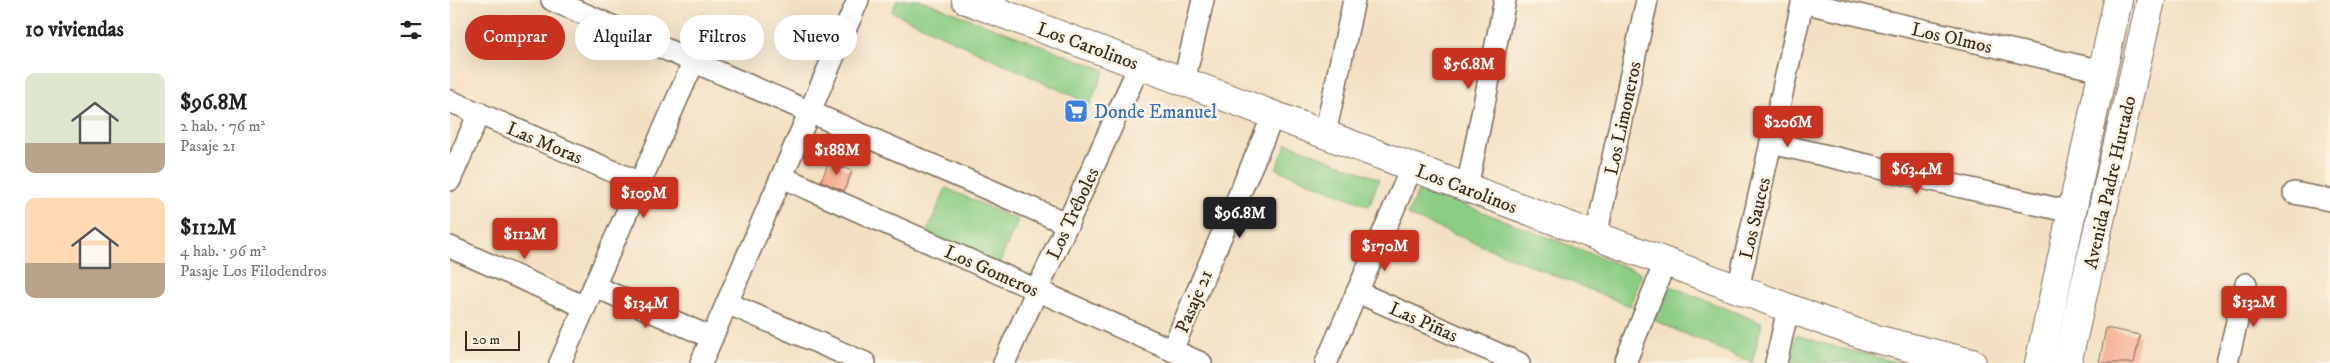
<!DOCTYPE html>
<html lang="es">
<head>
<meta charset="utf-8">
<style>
	:root { --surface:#fff; --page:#f6f6f6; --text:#222; --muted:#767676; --accent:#c8321e }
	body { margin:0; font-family:"IM FELL DW Pica",serif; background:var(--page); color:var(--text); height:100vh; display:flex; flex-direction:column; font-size:19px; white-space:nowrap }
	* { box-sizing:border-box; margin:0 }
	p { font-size:16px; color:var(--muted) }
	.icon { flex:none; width:28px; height:28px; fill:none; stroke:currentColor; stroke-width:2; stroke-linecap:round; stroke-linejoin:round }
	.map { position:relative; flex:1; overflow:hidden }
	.panel { display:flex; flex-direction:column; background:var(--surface); width:450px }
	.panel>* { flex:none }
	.hud { position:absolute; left:15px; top:15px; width:475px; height:45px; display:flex; gap:10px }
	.scale { position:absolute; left:15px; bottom:12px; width:55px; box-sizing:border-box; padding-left:5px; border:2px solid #3b2a1e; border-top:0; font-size:14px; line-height:18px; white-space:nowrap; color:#3b2a1e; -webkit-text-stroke:4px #fcf5e5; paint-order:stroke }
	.price { position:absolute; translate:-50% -42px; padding:0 11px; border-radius:5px; background:var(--accent); color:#fff; font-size:16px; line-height:32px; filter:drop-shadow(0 1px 2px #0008) }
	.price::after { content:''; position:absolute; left:50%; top:30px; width:15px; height:11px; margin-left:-8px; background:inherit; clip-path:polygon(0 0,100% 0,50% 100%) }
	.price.active { background:#222; color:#fff }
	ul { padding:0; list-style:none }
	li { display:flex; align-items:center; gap:15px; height:125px; padding:0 25px }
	li span { display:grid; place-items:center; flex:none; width:140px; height:100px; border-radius:10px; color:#555 }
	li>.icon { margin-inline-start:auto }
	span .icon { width:60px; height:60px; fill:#fffc; stroke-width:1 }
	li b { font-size:21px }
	h2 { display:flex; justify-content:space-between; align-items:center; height:60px; padding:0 25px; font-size:21px }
	.tag { padding:0 18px; border-radius:22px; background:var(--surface); box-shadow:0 5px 20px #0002; font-size:18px; line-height:45px }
	.tag.active { background:var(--accent); color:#fff }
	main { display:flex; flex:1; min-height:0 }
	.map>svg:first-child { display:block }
	.green { fill:#8bcd85; stroke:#637c52 }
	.building { fill:#f7af96 }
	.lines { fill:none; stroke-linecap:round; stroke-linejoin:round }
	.street-casing { stroke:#7b6a57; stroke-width:24 }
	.secondary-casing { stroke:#7b6a57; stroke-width:30 }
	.primary-casing { stroke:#7b6a57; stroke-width:30 }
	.street { stroke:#fff; stroke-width:21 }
	.secondary { stroke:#fff; stroke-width:28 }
	.primary { stroke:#fff; stroke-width:28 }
	.labels { text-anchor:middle; stroke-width:5; stroke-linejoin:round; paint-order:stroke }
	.street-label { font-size:19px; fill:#3b2a1e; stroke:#fcf5e5 }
	.shop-label { font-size:19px; fill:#366cbe; stroke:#fcf5e5; text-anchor:start }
</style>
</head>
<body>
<main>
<section class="panel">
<h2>10 viviendas<svg class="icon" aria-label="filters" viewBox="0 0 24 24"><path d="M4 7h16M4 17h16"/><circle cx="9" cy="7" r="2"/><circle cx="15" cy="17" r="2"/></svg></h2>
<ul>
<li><span style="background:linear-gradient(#dfe7d0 70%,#b9a48a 0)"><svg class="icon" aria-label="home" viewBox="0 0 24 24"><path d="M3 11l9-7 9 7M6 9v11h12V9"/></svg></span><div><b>$96.8M</b><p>2 hab. · 76 m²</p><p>Pasaje 21</p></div></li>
<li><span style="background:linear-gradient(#ffd9b3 65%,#b9a48a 0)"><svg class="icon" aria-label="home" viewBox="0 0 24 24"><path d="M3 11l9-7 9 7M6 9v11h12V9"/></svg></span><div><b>$112M</b><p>4 hab. · 96 m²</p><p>Pasaje Los Filodendros</p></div></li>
</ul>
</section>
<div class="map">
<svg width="1880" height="363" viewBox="0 0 1880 363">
	<rect width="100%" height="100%" fill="#fcf5e5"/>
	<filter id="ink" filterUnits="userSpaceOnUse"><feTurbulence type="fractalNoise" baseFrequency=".02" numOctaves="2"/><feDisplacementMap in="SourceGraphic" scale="10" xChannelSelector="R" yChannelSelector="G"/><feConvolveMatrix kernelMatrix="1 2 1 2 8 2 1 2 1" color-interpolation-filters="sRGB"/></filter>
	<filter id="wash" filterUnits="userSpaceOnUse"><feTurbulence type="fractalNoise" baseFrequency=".0096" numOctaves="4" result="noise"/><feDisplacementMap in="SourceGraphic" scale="20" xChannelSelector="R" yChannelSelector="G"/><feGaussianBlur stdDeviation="1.12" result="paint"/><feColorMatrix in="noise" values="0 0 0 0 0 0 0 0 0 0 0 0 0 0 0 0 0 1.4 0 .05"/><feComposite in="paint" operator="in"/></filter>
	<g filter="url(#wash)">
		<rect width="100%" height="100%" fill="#f3e0c2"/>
		<g class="green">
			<path d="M447,0H471L655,70L640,104L442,12Z"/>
			<path d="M837,143L929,179L919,206L826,169Z"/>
			<path d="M496,188L568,220L549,264L477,232Z"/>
			<path d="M970,188L1191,273L1180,306L957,215Z"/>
			<path d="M1218,285L1312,323L1302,363L1201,319Z"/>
			<path d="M1346,335L1382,346L1452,363H1342Z"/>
		</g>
		<g id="blocks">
			<g class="building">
				<path d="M379,162L402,171L394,191L371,181Z"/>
				<path d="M1656,328L1690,335L1684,363H1649Z"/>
			</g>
		</g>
	</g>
	<g filter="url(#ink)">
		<use href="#blocks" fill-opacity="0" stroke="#7b6a57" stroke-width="1"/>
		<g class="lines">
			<g class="street-casing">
				<g id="street">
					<path d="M102,0L618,224"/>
					<path d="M1352,2L1652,71"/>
					<path d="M734,81L753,0"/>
					<path d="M0,101L190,183"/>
					<path d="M875,134L904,0"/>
					<path d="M1321,143L1621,212"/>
					<path d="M332,177L751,363"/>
					<path d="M0,180L29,113"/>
					<path d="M1017,188L1055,0"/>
					<path d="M1844,193L1880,200"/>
					<path d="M1146,236L1197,0"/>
					<path d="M0,247L135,307"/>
					<path d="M144,286L262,338"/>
					<path d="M1288,289L1353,0"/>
					<path d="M907,292L1069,363"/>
					<path d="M277,303L415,363"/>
					<path d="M722,350L824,114"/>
					<path d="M110,363L244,61"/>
					<path d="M251,363L408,0"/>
					<path d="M554,363L690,64"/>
					<path d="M876,363L962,167"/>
					<path d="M1175,363L1215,262"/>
					<path d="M1326,363L1338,308"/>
					<path d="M1777,363L1796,284"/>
				</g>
			</g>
			<g class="secondary-casing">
				<path id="secondary" d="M516,0L1376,322L1422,338L1522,363"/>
			</g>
			<g class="primary-casing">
				<g id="primary">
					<path d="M1589,363L1668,0"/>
					<path d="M1617,363L1701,0"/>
				</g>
			</g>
			<use href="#street" class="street"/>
			<use href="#secondary" class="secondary"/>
			<use href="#primary" class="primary"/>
		</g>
	</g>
	<defs>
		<g id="supermarket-square" transform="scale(1.25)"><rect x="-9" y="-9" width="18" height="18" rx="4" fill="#3f7fe0" stroke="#fcf5e5"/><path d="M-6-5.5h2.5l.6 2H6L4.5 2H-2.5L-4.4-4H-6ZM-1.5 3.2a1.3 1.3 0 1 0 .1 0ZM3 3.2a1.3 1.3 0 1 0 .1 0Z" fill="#fff"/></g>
	</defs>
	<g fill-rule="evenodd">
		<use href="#supermarket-square" x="626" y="111"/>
	</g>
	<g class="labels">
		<g class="street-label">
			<text transform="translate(1502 37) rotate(13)" y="7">Los Olmos</text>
			<text transform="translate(638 45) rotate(20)" y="7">Los Carolinos</text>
			<text transform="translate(1172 118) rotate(-78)" y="7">Los Limoneros</text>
			<text transform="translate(95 142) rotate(23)" y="7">Las Moras</text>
			<text transform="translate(1659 182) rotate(-77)" y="7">Avenida Padre Hurtado</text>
			<text transform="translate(1017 188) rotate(21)" y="7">Los Carolinos</text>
			<text transform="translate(622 213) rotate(-65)" y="7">Los Tréboles</text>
			<text transform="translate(1304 218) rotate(-77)" y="7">Los Sauces</text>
			<text transform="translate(542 270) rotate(24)" y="7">Los Gomeros</text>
			<text transform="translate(743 301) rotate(-67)" y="7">Pasaje 21</text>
			<text transform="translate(974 321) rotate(24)" y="7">Las Piñas</text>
		</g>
		<g class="shop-label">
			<text x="644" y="118">Donde Emanuel</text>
		</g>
	</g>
</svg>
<div class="scale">20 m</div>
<b class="price" style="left:1019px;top:90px">$56.8M</b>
<b class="price" style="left:1338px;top:148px">$206M</b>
<b class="price" style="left:387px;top:176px">$188M</b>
<b class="price" style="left:1467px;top:195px">$63.4M</b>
<b class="price" style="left:194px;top:219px">$109M</b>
<b class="price active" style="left:790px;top:239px">$96.8M</b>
<b class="price" style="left:75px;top:260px">$112M</b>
<b class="price" style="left:935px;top:272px">$170M</b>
<b class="price" style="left:1804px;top:328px">$132M</b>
<b class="price" style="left:196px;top:329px">$134M</b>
<div class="hud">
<a class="tag active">Comprar</a>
<a class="tag">Alquilar</a>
<a class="tag">Filtros</a>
<a class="tag">Nuevo</a>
</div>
</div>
</main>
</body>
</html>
